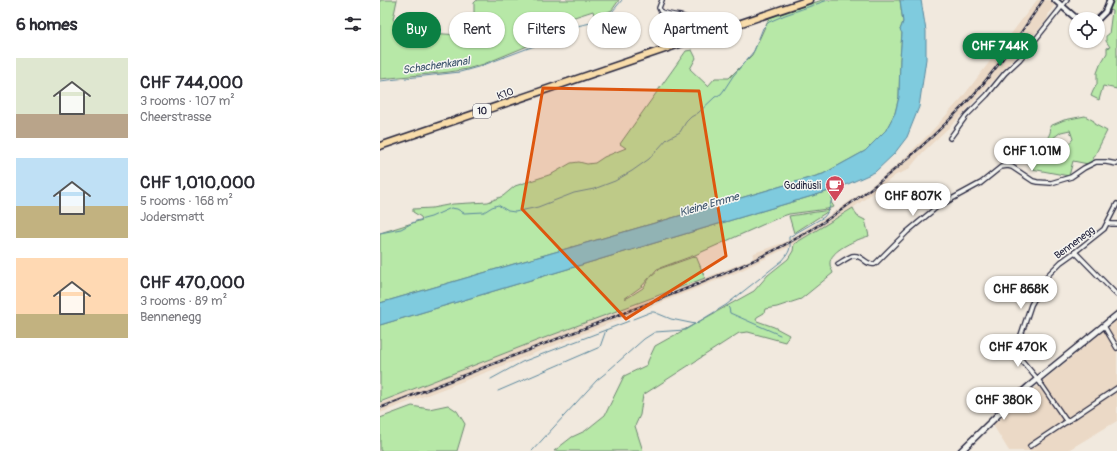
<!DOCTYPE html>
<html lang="en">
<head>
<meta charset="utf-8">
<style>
	:root { --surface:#fff; --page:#f7f7f7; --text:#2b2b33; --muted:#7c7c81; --accent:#0b8043 }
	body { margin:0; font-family:Pangolin,sans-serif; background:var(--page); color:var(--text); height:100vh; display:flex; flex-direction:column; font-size:15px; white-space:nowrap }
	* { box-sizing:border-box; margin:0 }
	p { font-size:13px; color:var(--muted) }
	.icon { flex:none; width:22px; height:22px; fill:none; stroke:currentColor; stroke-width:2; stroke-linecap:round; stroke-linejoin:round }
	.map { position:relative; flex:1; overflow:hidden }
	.details { display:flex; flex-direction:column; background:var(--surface); width:380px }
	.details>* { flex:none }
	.guide { position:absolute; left:12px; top:12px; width:380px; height:36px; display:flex; gap:8px }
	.fabs { position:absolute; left:689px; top:12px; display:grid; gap:8px }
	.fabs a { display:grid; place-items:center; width:36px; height:36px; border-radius:50%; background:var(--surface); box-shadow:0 1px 3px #0004; font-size:20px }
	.price { position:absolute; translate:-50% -34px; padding:0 9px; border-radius:14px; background:#fff; color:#222; font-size:13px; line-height:26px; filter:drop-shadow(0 1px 2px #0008) }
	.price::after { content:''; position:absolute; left:50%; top:24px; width:12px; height:9px; margin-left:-6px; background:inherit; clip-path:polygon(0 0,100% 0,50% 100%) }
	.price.current { background:var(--accent); color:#fff }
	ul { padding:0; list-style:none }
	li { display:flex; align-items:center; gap:12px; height:100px; padding:0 16px }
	li span { display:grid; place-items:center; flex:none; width:112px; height:80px; border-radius:0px; color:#555 }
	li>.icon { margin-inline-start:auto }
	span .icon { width:48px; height:48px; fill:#fffc; stroke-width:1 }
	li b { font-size:17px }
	h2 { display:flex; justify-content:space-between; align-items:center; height:48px; padding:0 16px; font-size:17px }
	.tag { padding:0 14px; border-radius:18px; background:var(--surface); box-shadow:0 1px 3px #0004; font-size:14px; line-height:36px }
	.tag.current { background:var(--accent); color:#fff }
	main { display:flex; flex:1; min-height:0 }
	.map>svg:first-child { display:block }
	.built { fill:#ebd9c6 }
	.green { fill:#b7e8a7; stroke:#6c8571; fill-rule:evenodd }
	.water { fill:#7fcbde; stroke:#5a879d }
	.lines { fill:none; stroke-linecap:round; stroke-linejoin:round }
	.stream { stroke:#5a879d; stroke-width:1 }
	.minor-casing { stroke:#22223b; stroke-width:6 }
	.tertiary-casing { stroke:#22223b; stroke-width:8 }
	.secondary-casing { stroke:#22223b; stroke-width:8 }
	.primary-casing { stroke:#22223b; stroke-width:9 }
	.minor { stroke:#f6f6f2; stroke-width:3.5 }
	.tertiary { stroke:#f6f6f2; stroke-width:4.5 }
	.secondary { stroke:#f6f6f2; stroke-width:5 }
	.primary { stroke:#f9ddab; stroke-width:6 }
	.rail-casing { stroke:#22223b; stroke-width:2.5 }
	.rail { stroke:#f6f6f2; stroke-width:1; stroke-dasharray:3; stroke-linecap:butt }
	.marked { fill:#de560e; fill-opacity:0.2; stroke:#de560e; stroke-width:3; stroke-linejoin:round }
	.labels { text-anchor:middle; stroke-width:3; stroke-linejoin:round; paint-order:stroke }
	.shield { fill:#f6f6f2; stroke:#626272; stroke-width:1 }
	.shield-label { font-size:9px; font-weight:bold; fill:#22223b }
	.street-label { font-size:10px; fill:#22223b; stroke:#f6f6f2 }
	.poi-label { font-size:10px; fill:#22223b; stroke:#f6f6f2; text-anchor:end }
	.water-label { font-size:11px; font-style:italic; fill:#3e556c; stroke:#f6f6f2 }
</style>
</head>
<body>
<main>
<section class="details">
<h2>6 homes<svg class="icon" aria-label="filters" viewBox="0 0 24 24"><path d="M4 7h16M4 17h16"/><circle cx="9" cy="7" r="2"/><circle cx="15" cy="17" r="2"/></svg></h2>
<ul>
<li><span style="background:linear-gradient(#dfe7d0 70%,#b9a48a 0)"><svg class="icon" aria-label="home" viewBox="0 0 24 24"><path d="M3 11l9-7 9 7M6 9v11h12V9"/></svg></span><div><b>CHF 744,000</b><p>3 rooms · 107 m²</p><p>Cheerstrasse</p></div></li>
<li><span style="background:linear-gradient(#bfe0f5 60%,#c2b280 0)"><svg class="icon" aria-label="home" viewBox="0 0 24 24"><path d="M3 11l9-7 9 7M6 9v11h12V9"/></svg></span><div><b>CHF 1,010,000</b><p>5 rooms · 168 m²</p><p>Jodersmatt</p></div></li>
<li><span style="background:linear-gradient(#ffd9b3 70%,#c2b280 0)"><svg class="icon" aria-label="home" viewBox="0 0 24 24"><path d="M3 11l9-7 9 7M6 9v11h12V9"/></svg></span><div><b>CHF 470,000</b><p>3 rooms · 89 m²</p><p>Bennenegg</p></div></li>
</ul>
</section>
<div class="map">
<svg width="737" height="451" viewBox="0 0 737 451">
	<rect width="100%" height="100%" fill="#f1e9de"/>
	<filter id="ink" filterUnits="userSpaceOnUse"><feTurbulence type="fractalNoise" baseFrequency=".025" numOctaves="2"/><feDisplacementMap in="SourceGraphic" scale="8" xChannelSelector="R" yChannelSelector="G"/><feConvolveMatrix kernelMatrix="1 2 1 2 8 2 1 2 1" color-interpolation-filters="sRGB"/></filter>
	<g filter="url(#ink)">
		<g class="built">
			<path d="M657,0H678L669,13L667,20L631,61L579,118L543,152L528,170L516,175L473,208L409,247L358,272L107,372L0,413V404L14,397L156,341L325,278L372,259L374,253L405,242L450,215L489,188L517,165L548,135L581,99Z"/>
			<path d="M737,320V421L690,449L691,451H629L613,425L665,379Z"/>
		</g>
		<g class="green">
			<path d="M0,0H17L13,19L21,31L79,35L97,28L94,17V3L97,0H239L232,10L215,18L213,11L179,22V29L145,47L104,64L87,69L69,72L0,79Z"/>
			<path d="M442,0H520L523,22L520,30L522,32L520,59L519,97L515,113L506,130L485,151L443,174L0,303V233L42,220L41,217L33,212V209L52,208L73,204L108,202L123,196L135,186L172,174L191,163L199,162L207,164L215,163L224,157L246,148L240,144L306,51L312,50L316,58L310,69L328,86L335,78H349L372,55L389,18Z"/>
			<path d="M733,0H737V89L723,86L719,100L711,96L713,91L717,84V73L720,65L727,53V48L730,47L726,41V36L729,34L732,11L730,10Z"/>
			<path d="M705,116L714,121V124L727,131L712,161L708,164L693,161L689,176L652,169V167C643,162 647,151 656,151L657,150L662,151L659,148L662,143L665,142C668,137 672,132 670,126L684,120ZM690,130L693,139L687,146L678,152H675L673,138L681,132Z"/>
			<path d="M459,188L451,202L454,207L447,209L409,214L400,217L315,255L277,269L262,286L244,299L249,297L263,288L271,276L279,269L316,256L325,278L156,341L0,402V325Z"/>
			<path d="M473,208L477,216L485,220L489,236C478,239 449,250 450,264C450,267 452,270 453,273L421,299L397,307L385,309L384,313L377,317L376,319L377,321L394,327L409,335L405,342L368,332L359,333L263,395L260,415L255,426L263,451H174L192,437L205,431L225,415L244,376L267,365L268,361L275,346L374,291L388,275L408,259L413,251L414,244Z"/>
			<path d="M450,210L414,233L409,216Z"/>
			<path d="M68,405L77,411L85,424L77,451H0V418L32,406L49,409Z"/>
		</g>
		<path class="water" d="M520,0H541L546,31V59L539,107L527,137L514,154L495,172L459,188L0,325V303L443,174L485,151L506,130L515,113L519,97L520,59L522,33L520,30L523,22Z"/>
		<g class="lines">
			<g class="stream">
				<path d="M0,81L80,72L98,67L154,46L175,33L192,27L211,23L232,12L242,0"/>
				<path d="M0,233L21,229L36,221L51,217L71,208L77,209L84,213L104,212L112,207L118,205L128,211L135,212L158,207L194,193L214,189L235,181L252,171L269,159L287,139L300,132L306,122L311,117L318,113L335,97L341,94L344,90L353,76L374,51L383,28L389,22L405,15L448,0"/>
				<path d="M409,240V237L444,217C450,210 452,200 453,191"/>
				<path d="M347,306L349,308L350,313L400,335"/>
				<path d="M253,319L271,312H274L291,319L315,324"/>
				<path d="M229,370L264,339L275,332L305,330L315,324L346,305L403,260C407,255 411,250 410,243"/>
				<path d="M111,379L142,362L249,321"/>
				<path d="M118,391L220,347L226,330"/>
				<path d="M152,451L217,380L227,372"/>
			</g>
			<g class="minor-casing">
				<g id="minor">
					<path d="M282,0L279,8L281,12C287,14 293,15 300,16C308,18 327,26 330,34"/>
					<path d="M570,138L586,116L607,95L625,73L640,59L687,0"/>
					<path d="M728,223L731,224H737"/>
					<path d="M695,252L737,295"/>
					<path d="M458,264C463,261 467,258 472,256C483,254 485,266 495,264L527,232L557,207L601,183L621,167L628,166L632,167L653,181L657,182L671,183L691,177L704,168L716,162H726L737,164"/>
					<path d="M724,326L737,348"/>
					<path d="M687,422L659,381L638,356L636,350L651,305L667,276L681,262L695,252L724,229L737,204"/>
					<path d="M650,446L737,388"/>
				</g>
			</g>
			<g class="tertiary-casing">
				<g id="tertiary">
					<path d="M675,0L697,19"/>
					<path d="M718,19L725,12L730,0"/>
				</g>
			</g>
			<g class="secondary-casing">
				<path id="secondary" d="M581,451L631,402L648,387L737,315"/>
			</g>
			<g class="primary-casing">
				<path id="primary" d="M0,146L429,0"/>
			</g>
			<use href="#minor" class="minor"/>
			<use href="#tertiary" class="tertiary"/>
			<use href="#secondary" class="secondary"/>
			<use href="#primary" class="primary"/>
			<g class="rail-casing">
				<path id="rail" d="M0,408C82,376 164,344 246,312C313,286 382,262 442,223C494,189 542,149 584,105C614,74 639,36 663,0"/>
			</g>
			<use href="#rail" class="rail"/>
		</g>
	</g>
	<path class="marked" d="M163,88L319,91L346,256L246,319L142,209Z"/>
	<defs>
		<g id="cafe-pin" transform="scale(1)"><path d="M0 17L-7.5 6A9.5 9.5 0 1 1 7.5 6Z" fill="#d1495b" stroke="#f6f6f2"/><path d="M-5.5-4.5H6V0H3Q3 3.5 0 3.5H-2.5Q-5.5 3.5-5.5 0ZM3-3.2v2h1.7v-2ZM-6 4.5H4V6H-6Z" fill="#fff"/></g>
	</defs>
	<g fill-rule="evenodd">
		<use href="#cafe-pin" x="455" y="185"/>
	</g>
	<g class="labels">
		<rect class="shield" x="93" y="104" width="18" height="14" rx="3"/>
		<g class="shield-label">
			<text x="102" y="114">10</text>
		</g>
		<g class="street-label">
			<text transform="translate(125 93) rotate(-19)" y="4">K10</text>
			<text transform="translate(694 242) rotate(-37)" y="4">Bennenegg</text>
		</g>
		<g class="poi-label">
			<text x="441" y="189">Godihüsli</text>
		</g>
		<g class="water-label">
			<text transform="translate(56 65) rotate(-8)" y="4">Schachenkanal</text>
			<text transform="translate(329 204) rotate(-16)" y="4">Kleine Emme</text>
		</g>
	</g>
</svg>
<div class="fabs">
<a><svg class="icon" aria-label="locate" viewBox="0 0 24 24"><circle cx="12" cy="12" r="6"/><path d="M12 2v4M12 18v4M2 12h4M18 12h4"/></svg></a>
</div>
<b class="price current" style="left:620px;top:67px">CHF 744K</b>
<b class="price" style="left:652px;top:172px">CHF 1.01M</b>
<b class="price" style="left:533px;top:217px">CHF 807K</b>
<b class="price" style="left:641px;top:310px">CHF 868K</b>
<b class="price" style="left:638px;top:368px">CHF 470K</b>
<b class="price" style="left:624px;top:421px">CHF 380K</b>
<div class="guide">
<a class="tag current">Buy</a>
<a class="tag">Rent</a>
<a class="tag">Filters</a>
<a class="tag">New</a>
<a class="tag">Apartment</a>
</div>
</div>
</main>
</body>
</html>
